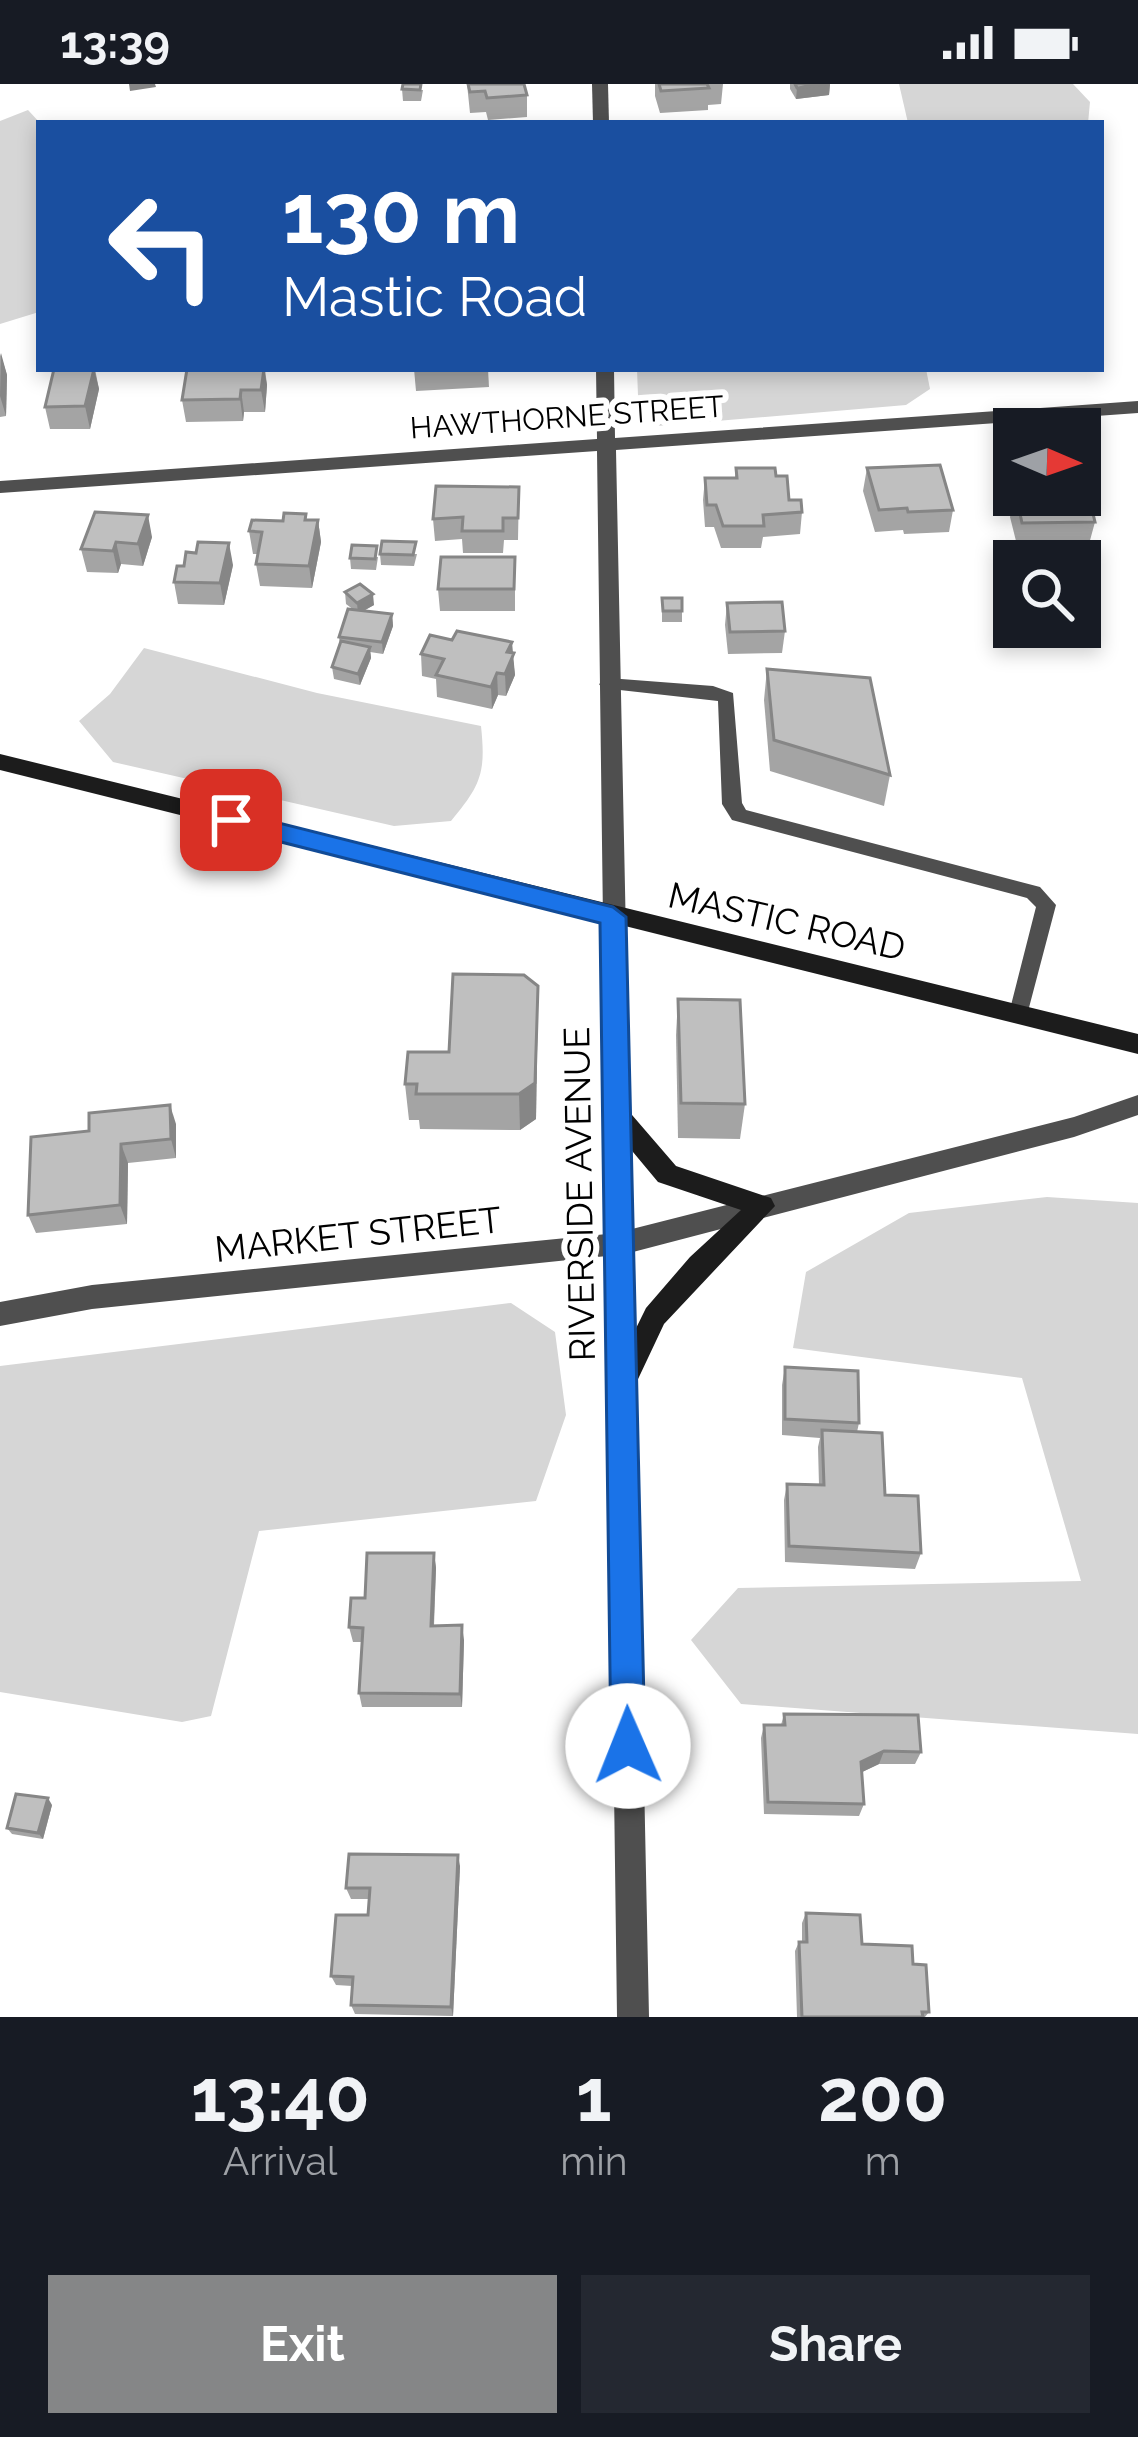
<!DOCTYPE html>
<html lang="en">
<head>
<meta charset="utf-8">
<style>
	:root { --surface:#171b24; --page:#242831; --text:#f1f3f6; --muted:#9ea1a6; --accent:#858687 }
	body { margin:0; font-family:Raleway,sans-serif; background:var(--page); color:var(--text); height:100vh; display:flex; flex-direction:column; font-size:45px; white-space:nowrap }
	* { box-sizing:border-box; margin:0 }
	p { font-size:39px; color:var(--muted) }
	.icon { flex:none; width:66px; height:66px; fill:none; stroke:currentColor; stroke-width:2; stroke-linecap:round; stroke-linejoin:round }
	.map { position:relative; height:1933px; overflow:hidden }
	.side { display:flex; flex-direction:column; background:var(--surface); flex:1 }
	.side>* { flex:none }
	.hud { position:absolute; left:36px; top:36px; width:1068px; height:252px; border-radius:0px; box-shadow:0 6px 18px #0003; background:#1a4fa0; color:#fff; overflow:hidden }
	.needle { width:78px; rotate:92deg }
	.buttons { position:absolute; left:993px; top:324px; display:grid; gap:24px }
	.buttons a { display:grid; place-items:center; width:108px; height:108px; border-radius:0px; background:var(--surface); box-shadow:0 6px 18px #0003; font-size:60px }
	.pin { position:absolute; display:grid; place-items:center; width:102px; height:102px; color:#fff; margin:-51px; border-radius:24px; box-shadow:0 6px 18px #0006 }
	.me { position:absolute; width:132px; margin:-66px; rotate:359deg; stroke-linejoin:round; filter:drop-shadow(0 0 9px #0008) }
	.turn { display:flex; align-items:center; gap:42px; height:252px; padding:0 48px; font-size:54px }
	.turn .icon { width:156px; height:156px; stroke-width:2.5 }
	.turn b { display:block; font-size:84px; line-height:102px }
	.eta { display:flex; justify-content:space-evenly; align-items:center; height:204px; text-align:center }
	.eta b { font-size:72px; font-weight:700; line-height:84px }
	.cta { display:flex; gap:24px; margin-top:auto; padding:24px 48px }
	.cta a { flex:1; height:138px; border-radius:0px; background:var(--accent); color:#fff; font-size:48px; font-weight:700; line-height:138px; text-align:center }
	.cta a+a { background:var(--page); color:var(--text) }
	.status { display:flex; justify-content:space-between; align-items:center; height:84px; padding:0 60px; background:var(--surface); direction:ltr }
	.status svg { height:33px; fill:currentColor }
	.map>svg:first-child { display:block }
</style>
</head>
<body>
<div class="status"><b>13:39</b><svg viewBox="0 0 49 12"><path d="M0 12V9h3v3zM5 12V6h3v6zM10 12V3h3v9zM15 12V0h3v12zM26 1h20v11H26zM47 4h2v5h-2z"/></svg></div>
<div class="map">
<svg width="1138" height="1933" viewBox="0 0 1138 1933">
	<rect width="100%" height="100%" fill="#fff"/>
	<g fill="#d6d6d6">
		<path d="M899 0H1073L1090 18 1088 39H908Z"/>
		<path d="M28 26 40 39 39 228 0 240V37Z"/>
		<path d="M637 285H926L930 305 906 321 657 342 639 338Z"/>
		<path d="M144 564 317 609 481 642C486 689 481 701 451 737L394 742 113 678 79 637 110 610Z"/>
		<path d="M1047 1113 1138 1119V1650L741 1620 691 1556 738 1504 1081 1497 1022 1294 793 1264 806 1188 909 1129Z"/>
		<path d="M511 1219 555 1248 566 1331 536 1417 259 1447 211 1632 182 1638 0 1608V1282Z"/>
	</g>
	<g fill="none" stroke-linecap="round" stroke-linejoin="round">
		<path fill="#4f4f4f" fill-rule="evenodd" d="M608 594 713 602 733 609 742 719 746 726 1040 803 1056 821 1026 935H1012L1009 929 1036 823 1027 814 732 736 722 720 718 617 602 604 599 600Z"/>
		<g fill="#4f4f4f" fill-rule="evenodd">
			<path d="M592 0H608L609 39H593Z"/>
			<path d="M596 285H614L615 354 1138 317V329L616 366 632 1145 1074 1033 1138 1011V1031L1074 1053 633 1168 649 1933H617L607 1172 92 1225 0 1242V1218L92 1201 607 1150 597 367 0 409V397L597 355Z"/>
		</g>
		<g fill="#1c1c1c" fill-rule="evenodd">
			<path d="M0 670 1138 950V970L0 686Z"/>
			<path d="M617 1021 626 1024 676 1082 771 1114 775 1122 664 1240 631 1310 621 1313 611 1310 608 1301 646 1224 690 1173 741 1126 658 1098 608 1038 605 1031 608 1024Z"/>
		</g>
	</g>
	<g fill="#a4a4a4">
		<path d="M467 0 527 11V33L488 36 486 28 470 29Z"/>
		<path d="M655 0H723L721 20 708 21V26L660 29 655 12Z"/>
		<path d="M790 0H830L829 11 796 15 790 5Z"/>
		<path d="M402 5 423 6 421 17H403Z"/>
		<path d="M0 269 7 291 6 332 0 333Z"/>
		<path d="M54 285H95L99 305 90 345H50L45 323Z"/>
		<path d="M187 285H265L267 301 265 328H244L243 337 186 338 182 316Z"/>
		<path d="M414 285H488L489 303 416 307Z"/>
		<path d="M736 384 776 392 789 416 802 428 800 450 763 453 761 464H721L714 443H705L703 416 705 394H735Z"/>
		<path d="M867 384 953 426 949 448 904 450 903 446 875 448 863 407Z"/>
		<path d="M519 403 518 456H504L503 469H463L462 455 435 457 433 435Z"/>
		<path d="M1015 411 1095 438 1089 460 1017 461 1010 433Z"/>
		<path d="M318 436 321 458 312 504 260 502 256 480 258 470H253L249 447 283 437Z"/>
		<path d="M152 453 143 482 121 480 118 489 87 488 81 465Z"/>
		<path d="M380 470H417L414 482 381 481Z"/>
		<path d="M378 473 376 486 351 485 350 474Z"/>
		<path d="M515 473V527H440L438 505Z"/>
		<path d="M233 481 224 521 178 520 174 498Z"/>
		<path d="M345 508 374 521 363 527 392 530 393 542 383 570 370 568 371 574 360 601 334 595 332 583 340 561 339 553 354 526 346 520Z"/>
		<path d="M662 514 682 527V538H662Z"/>
		<path d="M727 519 785 547 782 569 728 570 725 541Z"/>
		<path d="M512 569 515 591 506 612 498 611 492 625 437 613 436 595 422 592 421 570Z"/>
		<path d="M767 585 890 691 884 722 770 687 764 616Z"/>
		<path d="M538 902 536 1035 520 1046 420 1045 419 1036H409L405 1000Z"/>
		<path d="M678 915 745 1020 740 1055 678 1054 676 951Z"/>
		<path d="M176 1040V1074L128 1079 127 1140 36 1149 28 1131 31 1053Z"/>
		<path d="M785 1283 859 1339 857 1348 885 1411 921 1469 915 1485 785 1478 784 1416 787 1400 819 1401 818 1363 820 1354 782 1351V1301Z"/>
		<path d="M434 1469 436 1484 434 1542 464 1556 462 1623H362L359 1609 362 1558H353L349 1543 365 1514Z"/>
		<path d="M784 1630 921 1668 915 1680H879L862 1688 864 1720 859 1732 764 1730 761 1654 764 1641H781Z"/>
		<path d="M52 1721 43 1755 12 1750 7 1744Z"/>
		<path d="M460 1782 453 1932 355 1930 351 1921 352 1902 336 1901 331 1892 368 1831 369 1815H351L346 1804Z"/>
		<path d="M806 1829 862 1860 913 1880 929 1928 925 1933H797L795 1867 799 1858H802V1839Z"/>
	</g>
	<g fill="#868686">
		<path d="M129 0H155L156 3 130 7Z"/>
		<path d="M830 0 829 11 796 15 797 4Z"/>
		<path d="M1 269 7 291 6 332 0 312Z"/>
		<path d="M94 285 99 305 90 345 85 322Z"/>
		<path d="M264 285 267 301 265 328 261 306Z"/>
		<path d="M241 306 244 328 243 337 240 315Z"/>
		<path d="M148 431 152 453 143 482 138 460Z"/>
		<path d="M318 436 321 458 312 504 309 482Z"/>
		<path d="M116 458 121 480 118 489 113 467Z"/>
		<path d="M229 459 233 481 224 521 220 499Z"/>
		<path d="M373 510 374 521 358 530 357 519Z"/>
		<path d="M392 530 393 542 383 570 382 558Z"/>
		<path d="M512 558 515 591 506 612 505 590 507 568Z"/>
		<path d="M370 563 371 574 360 601 358 590Z"/>
		<path d="M497 589 498 611 492 625 491 603Z"/>
		<path d="M538 902 536 1035 520 1046 519 1010Z"/>
		<path d="M170 1021 176 1040V1074L171 1055Z"/>
		<path d="M121 1060 128 1079 127 1140 120 1121Z"/>
		<path d="M434 1469 436 1484 433 1556 431 1542Z"/>
		<path d="M462 1541 464 1556 462 1623 460 1610Z"/>
		<path d="M884 1667 879 1680 856 1691 861 1678Z"/>
		<path d="M48 1714 52 1721 43 1755 38 1749Z"/>
		<path d="M458 1771 460 1782 453 1932 451 1923Z"/>
	</g>
	<g fill="#bfbfbf" stroke="#868686" stroke-width="3">
		<path d="M403 0H421L420 6 402 5Z"/>
		<path d="M468 0H524L527 11 487 14 485 7 470 8Z"/>
		<path d="M659 0H707L709 4 661 7Z"/>
		<path d="M795 0H829L797 4Z"/>
		<path d="M54 285H94L85 322 45 323Z"/>
		<path d="M187 285H264L261 306H241L240 315 182 316Z"/>
		<path d="M940 381 953 426 908 428 907 424 879 426 867 384Z"/>
		<path d="M736 384H775L776 392H787L789 416H801L802 428 763 431 764 442H723L716 421H707L705 394H737Z"/>
		<path d="M436 402 519 403 518 434H503V447H462L463 433 433 435Z"/>
		<path d="M1080 405H1087L1095 438 1022 439 1016 411H1080Z"/>
		<path d="M95 428 148 431 138 460 116 458 113 467 81 465Z"/>
		<path d="M284 429 306 430 305 436H318L309 482 256 480 262 448 249 447 252 436 283 437Z"/>
		<path d="M382 457 416 458 413 471 380 470Z"/>
		<path d="M198 458 229 459 220 499 174 498 177 482H184L186 468 196 469Z"/>
		<path d="M352 461 377 462 375 475 350 474Z"/>
		<path d="M441 473H515L514 505H438Z"/>
		<path d="M360 500 373 510 357 519 345 508Z"/>
		<path d="M662 514H682V527H663Z"/>
		<path d="M782 518 785 547 730 548 727 519Z"/>
		<path d="M348 525 392 530 382 558 339 553Z"/>
		<path d="M457 547 512 558 507 568 514 569 505 590 497 589 491 603 436 591 444 575 421 570 430 551 452 556Z"/>
		<path d="M341 557 370 563 358 590 332 583Z"/>
		<path d="M767 585 870 594 890 691 774 656Z"/>
		<path d="M453 890 524 891 538 902 535 999 519 1010H416L417 1000H405L408 968H449Z"/>
		<path d="M678 915 740 916 745 1020 681 1019Z"/>
		<path d="M170 1021 171 1055 121 1060 120 1121 28 1131 31 1053 89 1047V1029Z"/>
		<path d="M785 1283 858 1287 859 1339 785 1335Z"/>
		<path d="M822 1346 882 1349 885 1411 918 1412 921 1469 789 1462 787 1400 824 1401Z"/>
		<path d="M367 1469H434L431 1542 462 1541 460 1610 359 1609 363 1544 349 1543 351 1514H365Z"/>
		<path d="M784 1630 918 1631 921 1668 884 1667 861 1678 864 1720 768 1718 764 1641H785Z"/>
		<path d="M16 1710 48 1714 38 1749 7 1744Z"/>
		<path d="M349 1770 458 1771 451 1923 351 1921 353 1893 331 1892 336 1831H368L370 1804H346Z"/>
		<path d="M806 1829 860 1831 862 1860 912 1862 913 1880 926 1881 929 1928H922L923 1933H802L799 1858H807Z"/>
	</g>
	<path fill="#1a73e8" stroke="#114b97" stroke-width="3" d="M231 727 613 823 626 833 645 1662 640 1674 628 1679 616 1674 611 1662 600 839 222 743 219 736 222 730Z"/>
	<g text-anchor="middle" dominant-baseline="central" stroke-width="12" stroke-linejoin="round" paint-order="stroke">
		<g font-size="30" fill="#000" stroke="#fff">
			<text transform="translate(567 333) rotate(-4)">HAWTHORNE STREET</text>
		</g>
		<g font-size="36" fill="#000" stroke="#fff">
			<text transform="translate(787 837) rotate(13)">MASTIC ROAD</text>
			<text transform="translate(579 1110) rotate(-91)">RIVERSIDE AVENUE</text>
			<text transform="translate(358 1150) rotate(-6)">MARKET STREET</text>
		</g>
	</g>
</svg>
<div class="buttons">
<a><svg class="needle" viewBox="-14 -14 28 28"><path d="M0-13l5 13h-10z" fill="#e53935"/><path d="M0 13l5-13h-10z" fill="#9ea1a6"/></svg></a>
<a><svg class="icon" aria-label="search" viewBox="0 0 24 24"><circle cx="10" cy="10" r="6"/><path d="M15 15l6 6"/></svg></a>
</div>
<div class="pin" style="left:231px;top:736px;background:#d93025"><svg class="icon" aria-label="arrive" viewBox="0 0 24 24"><path d="M6 21V4h12l-3 4 3 4H6"/></svg></div>
<svg class="me" style="left:628px;top:1662px" viewBox="-20 -20 40 40"><circle r="19" fill="#fff"/><path d="M0-13L10 11 0 6-10 11z" fill="#1a73e8"/></svg>
<div class="hud">
<div class="turn"><svg class="icon" aria-label="left" viewBox="0 0 24 24"><path d="M17 20v-9H6M10 6l-5 5 5 5"/></svg><div><b>130 m</b>Mastic Road</div></div>
</div>
</div>
<section class="side">
<div class="eta">
<div><b>13:40</b><p>Arrival</p></div>
<div><b>1</b><p>min</p></div>
<div><b>200</b><p>m</p></div>
</div>
<div class="cta"><a>Exit</a><a>Share</a></div>
</section>
</body>
</html>
